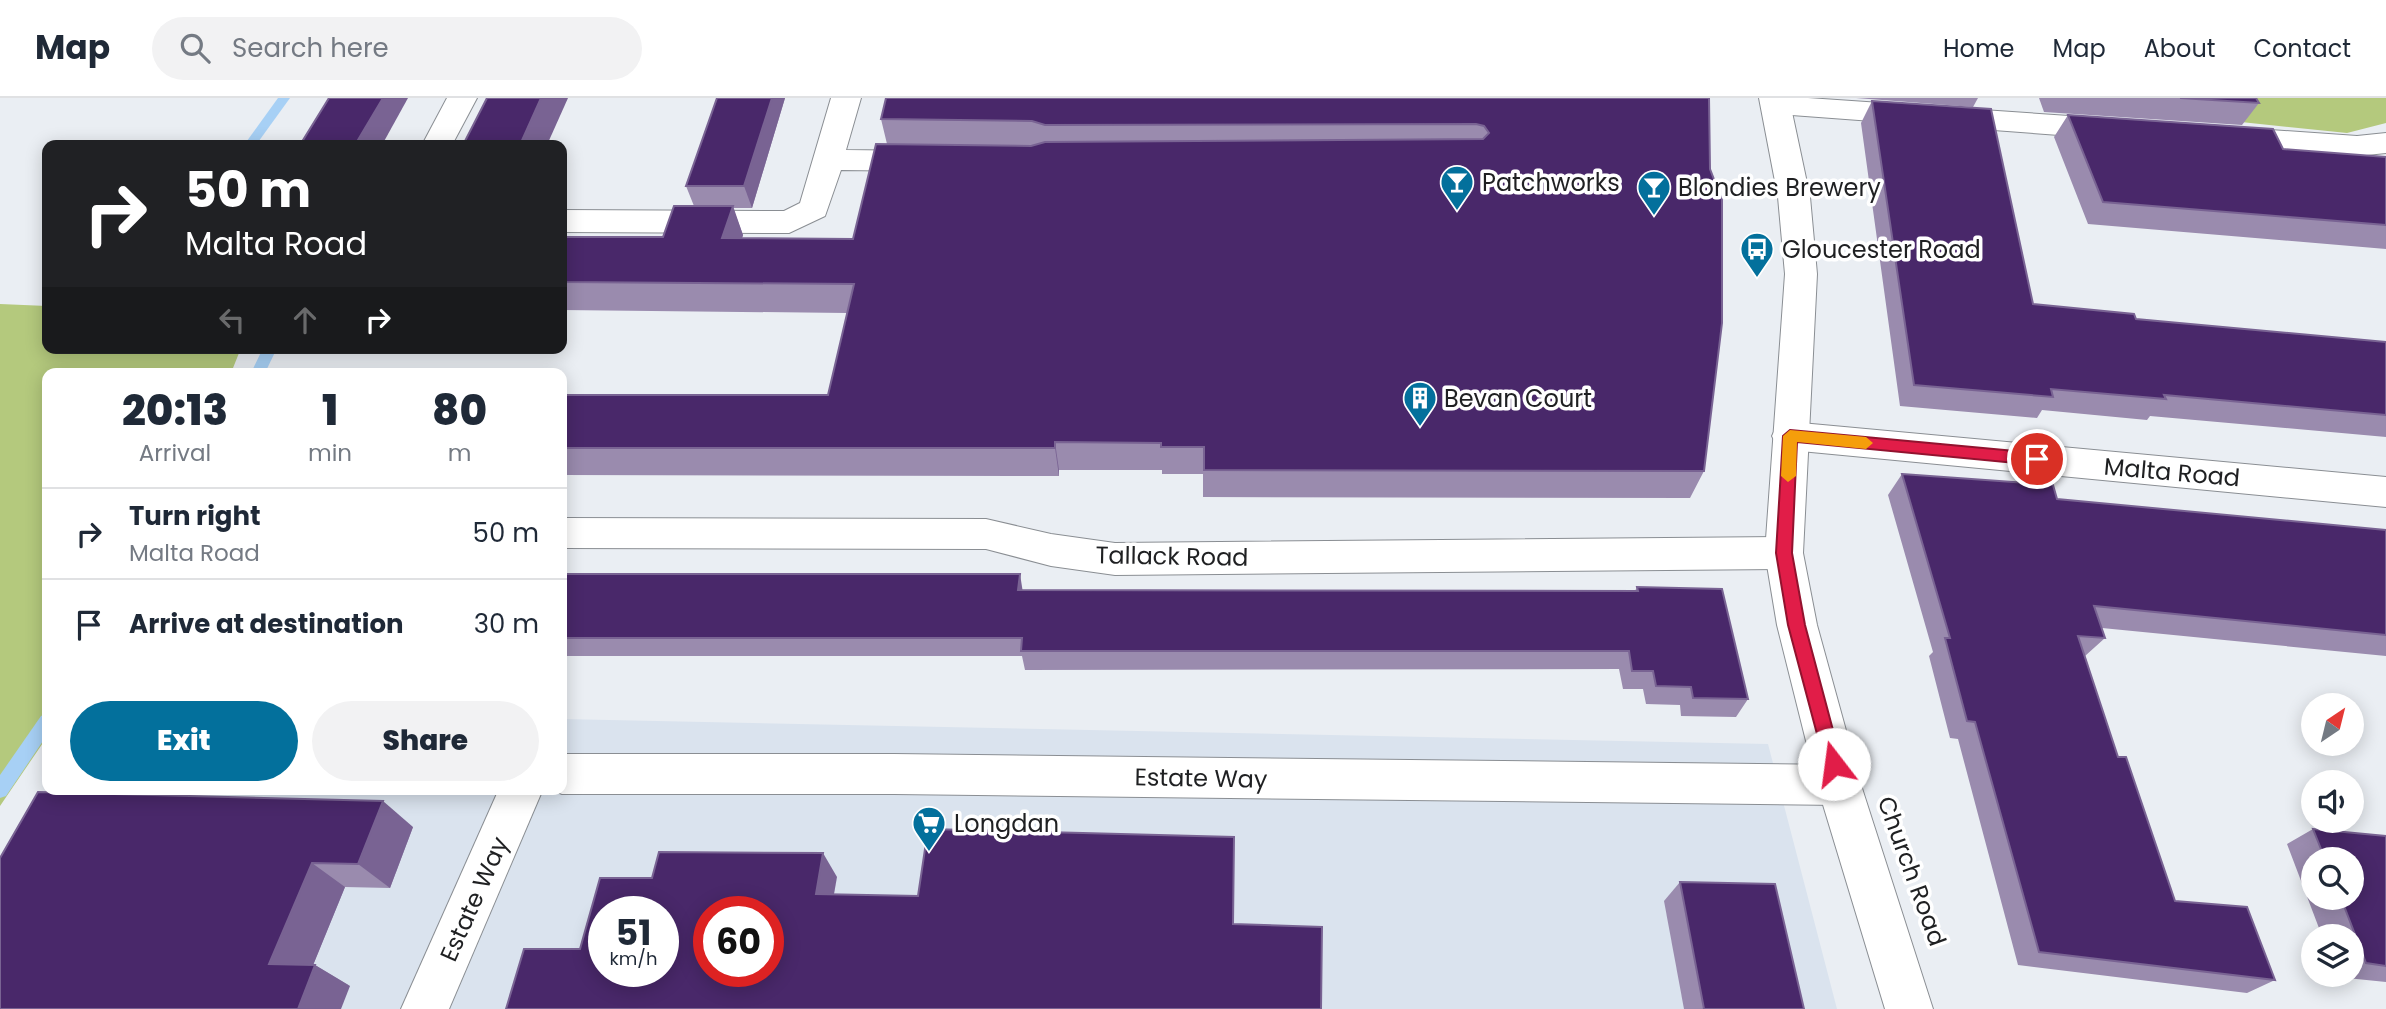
<!DOCTYPE html>
<html lang="en">
<head>
<meta charset="utf-8">
<style>
	:root { --surface:#fff; --page:#f2f2f3; --text:#1f2937; --muted:#747a83; --line:#e0e1e3; --accent:#03709c }
	body { margin:0; font-family:Poppins,sans-serif; background:var(--page); color:var(--text); height:100vh; display:flex; flex-direction:column; font-size:26px; white-space:nowrap }
	* { box-sizing:border-box; margin:0 }
	p { font-size:23px; color:var(--muted) }
	.icon { flex:none; width:38px; height:38px; fill:none; stroke:currentColor; stroke-width:2; stroke-linecap:round; stroke-linejoin:round }
	.map { position:relative; flex:1; overflow:hidden }
	.panel { position:absolute; left:42px; top:270px; width:525px; height:427px; display:flex; flex-direction:column; background:var(--surface); border-radius:14px; box-shadow:0 4px 18px #0003 }
	.panel>* { flex:none }
	.hud { position:absolute; left:42px; top:42px; width:525px; height:214px; border-radius:14px; box-shadow:0 4px 18px #0003; background:#202124; color:#fff; overflow:hidden }
	.needle { width:46px; rotate:35deg }
	.buttons { position:absolute; left:2301px; top:595px; display:grid; gap:14px }
	.buttons a { display:grid; place-items:center; width:63px; height:63px; border-radius:50%; background:var(--surface); box-shadow:0 4px 18px #0003; font-size:35px }
	.speed { position:absolute; left:588px; top:798px; display:flex; gap:14px; font-size:35px; font-weight:700; text-align:center }
	.speed>* { display:grid; place-content:center; width:91px; height:91px; border-radius:50%; background:var(--surface); box-shadow:0 4px 18px #0003; line-height:1 }
	.speed small { font-size:18px; font-weight:400 }
	.speed .limit { border:10px solid #d22; background:#fff; color:#111 }
	.pin { position:absolute; display:grid; place-items:center; width:60px; height:60px; color:#fff; margin:-30px; border:4px solid #fff; border-radius:50%; box-shadow:0 2px 7px #0007 }
	.me { position:absolute; width:77px; margin:-38px; rotate:345deg; stroke-linejoin:round; filter:drop-shadow(0 0 5px #0008) }
	.turn { display:flex; align-items:center; gap:24px; height:147px; padding:0 28px; font-size:32px }
	.turn .icon { width:91px; height:91px; stroke-width:2.5 }
	.turn b { display:block; font-size:49px; line-height:60px }
	.lanes { display:flex; align-items:center; height:66px; padding:0 28px; background:#0003; justify-content:center; gap:35px; direction:ltr }
	.lanes .off { opacity:.35 }
	.eta { display:flex; justify-content:space-evenly; align-items:center; height:119px; text-align:center }
	.eta b { font-size:42px; font-weight:800; line-height:49px }
	.primary-button { display:flex; gap:14px; margin-top:auto; padding:14px 28px }
	.primary-button a { flex:1; height:80px; border-radius:42px; background:var(--accent); color:#fff; font-size:28px; font-weight:800; line-height:80px; text-align:center }
	.primary-button a+a { background:var(--page); color:var(--text) }
	ul { padding:0; list-style:none }
	li { display:flex; align-items:center; gap:21px; height:91px; padding:0 28px; border-top:2px solid var(--line) }
	li div { flex:1 }
	li b { display:block; font-size:26px }
	li em { font-style:normal }
	header { display:flex; align-items:center; gap:42px; box-sizing:border-box; height:98px; padding:0 35px; background:var(--surface); border-bottom:2px solid var(--line) }
	header strong { font-size:33px }
	nav { display:flex; gap:38px; margin-inline-start:auto; font-size:24px }
	.search { width:490px; height:63px; background:var(--page); display:flex; align-items:center; gap:18px; box-sizing:border-box; padding:0 24px; border-radius:38px; color:var(--muted); font-size:26px }
	.map>svg:first-child { display:block }
</style>
</head>
<body>
<header>
<strong>Map</strong>
<div class="search"><svg class="icon" aria-label="search" viewBox="0 0 24 24"><circle cx="10" cy="10" r="6"/><path d="M15 15l6 6"/></svg>Search here</div>
<nav><a>Home</a><a>Map</a><a>About</a><a>Contact</a></nav>
</header>
<div class="map">
<svg width="2386" height="911" viewBox="0 0 2386 911">
	<rect width="100%" height="100%" fill="#eaeef3"/>
	<path fill="#dae3ee" fill-rule="evenodd" d="M562 621 1768 646 1837 911H0V806L81 691H562ZM604 814H663V873H604ZM709 814H768V873H709Z"/>
	<g fill="#b4c97d">
		<path d="M2229 0H2386V25L2347 35 2241 24Z"/>
		<path d="M0 206 47 208V250H241L231 275H47V639L0 708Z"/>
	</g>
	<g fill="none" stroke-linecap="round" stroke-linejoin="round">
		<g fill="#a7d0f5" fill-rule="evenodd">
			<path d="M278 0H290L256 47H244Z"/>
			<path d="M263 250H277L265 275H251Z"/>
			<path d="M47 615V637L6 698 0 700V677L41 618Z"/>
		</g>
		<defs>
			<g id="minor">
				<path d="M447 0H477L452 47H422Z"/>
				<path d="M831 0H861L846 52 925 53 936 56 940 63 936 70 925 73 841 72 825 118 789 135 562 134V112L784 113 800 105Z"/>
				<path d="M1767 0H1808L2113 21 2124 24 2128 31 2124 38 2113 41 1777 16 1767 14 1762 7Z"/>
				<path d="M2226 29 2357 38 2386 35V55L2357 58 2215 46 2211 39 2215 32Z"/>
				<path d="M1790 324 2386 379V409L1790 352 1777 348 1772 338 1777 328Z"/>
				<path d="M562 420 986 421 1051 436 1115 445 1784 439 1798 444 1803 455 1798 466 1784 471 1115 477 1051 468 986 451 562 450Z"/>
				<path d="M562 656H894L1839 667 1854 673 1861 687 1854 701 1839 707 894 696H562L550 691H562Z"/>
				<path d="M499 691H543L449 911H401Z"/>
			</g>
			<path id="primary" d="M1759 0H1789L1810 99 1817 176 1803 455 1817 527 1861 687 1933 911H1885L1817 687 1777 527 1765 455 1785 176 1778 99Z"/>
		</defs>
		<use href="#minor" stroke="#8a8e93" stroke-width="2"/>
		<use href="#primary" stroke="#8a8e93" stroke-width="2"/>
		<path stroke="#878a8d" stroke-width="3.5" stroke-dasharray="6 2.5" stroke-linecap="butt" d="M1714 97 1747 98"/>
		<use href="#minor" fill="#fff" fill-rule="evenodd"/>
		<use href="#primary" fill="#fff" fill-rule="evenodd"/>
	</g>
	<g fill="#9a8bae" fill-rule="evenodd">
		<path d="M717 0H785L752 110H733L743 137 742 140 853 141 887 46 881 21 1709 0 1704 373 1690 400 1203 399V376H1162V372H1059V378L562 377V297H828L847 215 562 212V139H663L694 108 686 88Z"/>
		<path d="M1856 0H1978L1973 9Z"/>
		<path d="M2039 0H2256L2259 5 2242 27 2044 14Z"/>
		<path d="M1872 3 2033 206 2136 221 2386 244V339L2150 318 2147 322 2042 312 2037 320 1900 308 1861 25Z"/>
		<path d="M2068 17 2283 51 2386 59V151L2088 126 2054 39Z"/>
		<path d="M1902 376 2057 401 2386 432V558L2102 530 2105 540 2085 558 2118 659 2175 803 2275 882 2247 895 2018 867 1958 641 1950 640 1929 558 1933 554 1888 397Z"/>
		<path d="M562 476 1023 492 1635 493 1637 489 1748 601 1736 619 1681 618 1680 607 1646 606 1643 591H1623L1619 571 1025 572 1022 558H562Z"/>
		<path d="M413 729 390 790 345 789 313 867H315L350 888 0 760Z"/>
		<path d="M2313 731 2386 738V884L2337 879 2336 877H2352V838H2322L2287 746ZM2314 761H2352V800H2314Z"/>
		<path d="M1680 784 1804 911H1684L1664 803Z"/>
	</g>
	<g fill="#796393">
		<path d="M383 0H408L382 47H355Z"/>
		<path d="M541 0H568L547 47H520Z"/>
		<path d="M772 0H785L752 110 744 88Z"/>
		<path d="M733 108 743 137 733 169 722 140Z"/>
		<path d="M1055 344 1059 372V378L1055 350Z"/>
		<path d="M1020 476 1023 495 1018 492Z"/>
		<path d="M383 703 413 729 390 790 358 766Z"/>
		<path d="M823 755 837 779 830 819 816 796Z"/>
		<path d="M312 765 345 789 305 887 269 866Z"/>
		<path d="M315 867 350 888 341 911H298Z"/>
	</g>
	<g fill="#49286a" stroke="#796393" stroke-width="2" fill-rule="evenodd">
		<path d="M329 0H383L355 47H300Z"/>
		<path d="M487 0H541L520 47H463Z"/>
		<path d="M717 0H772L744 88H686Z"/>
		<path d="M886 0H1709L1710 71 1722 102V225L1704 373 1204 372V349H1161V345L1055 344V350H562V297H828L854 186 562 184V139H663L674 108H733L722 140 853 141 876 46 1031 48 1045 44 1483 41 1489 35 1484 28 1476 26 1045 27 1032 23 881 21Z"/>
		<path d="M2180 0H2256L2259 5Z"/>
		<path d="M1872 3 1991 11 2033 206 2134 216 2136 221 2386 244V317L2164 297 2166 301 2051 291 2053 299 1914 287Z"/>
		<path d="M2068 17 2273 31 2283 51 2386 59V127L2103 104Z"/>
		<path d="M1902 376 2053 387 2057 401 2386 432V537L2094 508 2105 540 2078 538 2118 659H2126L2175 803 2247 809 2275 882 2039 854 1975 624 1967 623 1945 540H1950Z"/>
		<path d="M562 476H1020L1018 492 1638 493 1637 489 1722 491 1748 601 1693 600 1691 589 1656 588 1653 573H1632L1629 553H1021L1022 540H562Z"/>
		<path d="M38 694 383 703 358 766 312 765 269 866 315 867 298 911H0V760Z"/>
		<path d="M928 731 1234 739 1233 826 1322 829 1321 911H506L524 851H580L600 780H652L659 754 823 755 816 796 918 798ZM604 814H663V873H604ZM709 814H768V873H709Z"/>
		<path d="M2313 731 2386 738V868L2366 865 2341 800H2352V761H2325Z"/>
		<path d="M1680 784 1775 786 1804 911H1704Z"/>
	</g>
	<path fill="#e11d48" stroke="#92132f" stroke-width="2" d="M1790 332 2037 355 2045 361 2037 367 1797 344 1792 455 1805 527 1842 666 1840 671 1834 674 1827 671 1825 666 1788 527 1776 455 1783 338Z"/>
	<path fill="#f59e0b" d="M1790 332 1866 339 1873 345 1866 351 1797 344 1796 378 1788 384 1781 378 1783 338Z"/>
	<defs>
		<symbol id="bar-pin" viewBox="-11 -11 22 30"><path d="M0 17L-7.5 6A9.5 9.5 0 1 1 7.5 6Z" fill="#03709c" stroke="#fff"/><path d="M-6-5H6L.8 .8V4.5H3.5V6h-7V4.5H-.8V.8Z" fill="#fff"/></symbol>
		<symbol id="bus-pin" viewBox="-11 -11 22 30"><path d="M0 17L-7.5 6A9.5 9.5 0 1 1 7.5 6Z" fill="#03709c" stroke="#fff"/><path d="M-5-6H5V4H4V6H2V4H-2V6H-4V4H-5ZM-3.5-4V0h7V-4ZM-3.5 1.2v1.5H-2V1.2ZM2 1.2v1.5H3.5V1.2Z" fill="#fff"/></symbol>
		<symbol id="building-pin" viewBox="-11 -11 22 30"><path d="M0 17L-7.5 6A9.5 9.5 0 1 1 7.5 6Z" fill="#03709c" stroke="#fff"/><path d="M-4-6H4V6H1V3H-1V6H-4ZM-2.5-4.3h1.7v1.8h-1.7ZM.8-4.3h1.7v1.8H.8ZM-2.5-1h1.7V.8h-1.7ZM.8-1h1.7V.8H.8Z" fill="#fff"/></symbol>
		<symbol id="supermarket-pin" viewBox="-11 -11 22 30"><path d="M0 17L-7.5 6A9.5 9.5 0 1 1 7.5 6Z" fill="#03709c" stroke="#fff"/><path d="M-6-5.5h2.5l.6 2H6L4.5 2H-2.5L-4.4-4H-6ZM-1.5 3.2a1.3 1.3 0 1 0 .1 0ZM3 3.2a1.3 1.3 0 1 0 .1 0Z" fill="#fff"/></symbol>
	</defs>
	<g fill-rule="evenodd">
		<use href="#bar-pin" x="1438" y="65" width="38" height="52"/>
		<use href="#bar-pin" x="1635" y="70" width="38" height="52"/>
		<use href="#bus-pin" x="1738" y="132" width="38" height="52"/>
		<use href="#building-pin" x="1401" y="281" width="38" height="52"/>
		<use href="#supermarket-pin" x="910" y="706" width="38" height="52"/>
	</g>
	<g text-anchor="middle" dominant-baseline="central" stroke-width="7" stroke-linejoin="round" paint-order="stroke">
		<g font-size="24" fill="#1f2022" stroke="#fff" text-anchor="start">
			<text x="1482" y="84">Patchworks</text>
			<text x="1678" y="89">Blondies Brewery</text>
			<text x="1782" y="151">Gloucester Road</text>
			<text x="1444" y="300">Bevan Court</text>
			<text x="954" y="725">Longdan</text>
		</g>
		<g font-size="24" fill="#1f2022" stroke="#fff">
			<text transform="translate(2172 374) rotate(5)">Malta Road</text>
			<text transform="translate(1172 458) rotate(1)">Tallack Road</text>
			<text transform="translate(1201 680) rotate(1)">Estate Way</text>
			<text transform="translate(1912 773) rotate(70)">Church Road</text>
			<text transform="translate(474 801) rotate(-66)">Estate Way</text>
		</g>
	</g>
</svg>
<div class="buttons">
<a><svg class="needle" viewBox="-14 -14 28 28"><path d="M0-13l5 13h-10z" fill="#e53935"/><path d="M0 13l5-13h-10z" fill="#747a83"/></svg></a>
<a><svg class="icon" aria-label="sound" viewBox="0 0 24 24"><path d="M4 9h4l5-4v14l-5-4H4zM17 9q2 3 0 6"/></svg></a>
<a><svg class="icon" aria-label="search" viewBox="0 0 24 24"><circle cx="10" cy="10" r="6"/><path d="M15 15l6 6"/></svg></a>
<a><svg class="icon" aria-label="layers" viewBox="0 0 24 24"><path d="M12 4l9 5-9 5-9-5zM3 14l9 5 9-5"/></svg></a>
</div>
<div class="speed"><div>51<small>km/h</small></div><div class="limit">60</div></div>
<div class="pin" style="left:2037px;top:361px;background:#d93025"><svg class="icon" aria-label="arrive" viewBox="0 0 24 24"><path d="M6 21V4h12l-3 4 3 4H6"/></svg></div>
<svg class="me" style="left:1834px;top:666px" viewBox="-20 -20 40 40"><circle r="19" fill="#fff"/><path d="M0-13L10 11 0 6-10 11z" fill="#e11d48"/></svg>
<div class="hud">
<div class="turn"><svg class="icon" aria-label="right" viewBox="0 0 24 24"><path d="M7 20v-9h11M14 6l5 5-5 5"/></svg><div><b>50 m</b>Malta Road</div></div>
<div class="lanes"><svg class="icon off" aria-label="left" viewBox="0 0 24 24"><path d="M17 20v-9H6M10 6l-5 5 5 5"/></svg><svg class="icon off" aria-label="ahead" viewBox="0 0 24 24"><path d="M12 20V5M6 11l6-6 6 6"/></svg><svg class="icon" aria-label="right" viewBox="0 0 24 24"><path d="M7 20v-9h11M14 6l5 5-5 5"/></svg></div>
</div>
<section class="panel">
<div class="eta">
<div><b>20:13</b><p>Arrival</p></div>
<div><b>1</b><p>min</p></div>
<div><b>80</b><p>m</p></div>
</div>
<ul>
<li><svg class="icon" aria-label="right" viewBox="0 0 24 24"><path d="M7 20v-9h11M14 6l5 5-5 5"/></svg><div><b>Turn right</b><p>Malta Road</p></div><em>50 m</em></li>
<li><svg class="icon" aria-label="arrive" viewBox="0 0 24 24"><path d="M6 21V4h12l-3 4 3 4H6"/></svg><div><b>Arrive at destination</b></div><em>30 m</em></li>
</ul>
<div class="primary-button"><a>Exit</a><a>Share</a></div>
</section>
</div>
</body>
</html>
